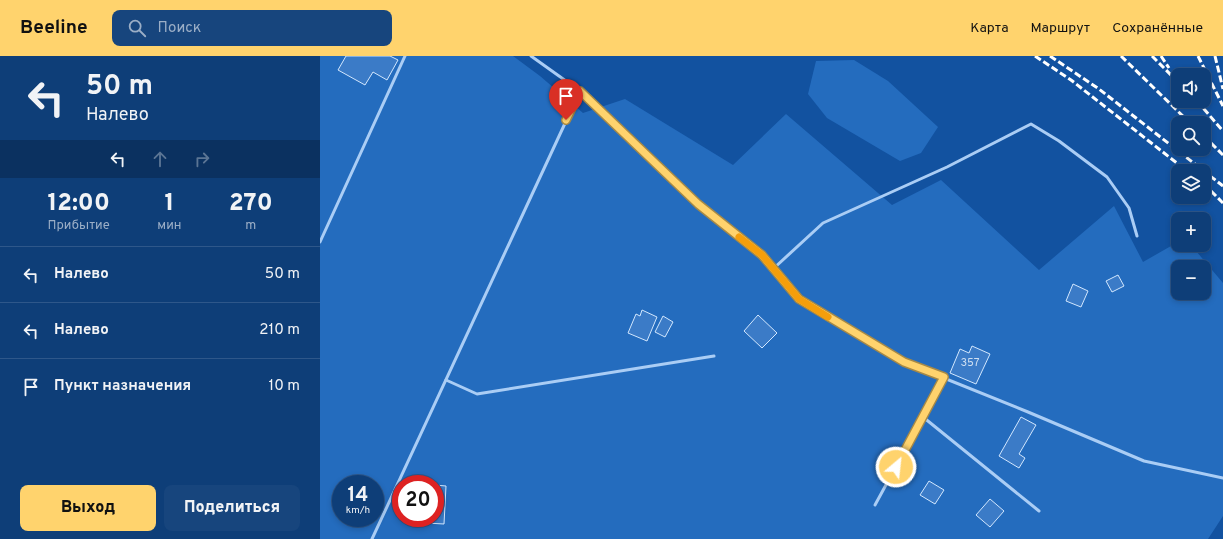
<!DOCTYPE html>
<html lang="ru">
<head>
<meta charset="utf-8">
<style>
	:root { --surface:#0e3e78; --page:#17457d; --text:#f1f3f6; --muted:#9baec6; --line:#2e578a; --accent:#ffd36d }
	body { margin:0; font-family:Overpass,sans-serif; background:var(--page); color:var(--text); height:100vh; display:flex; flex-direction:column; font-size:15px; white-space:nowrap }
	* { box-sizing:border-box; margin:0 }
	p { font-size:13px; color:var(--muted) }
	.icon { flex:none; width:22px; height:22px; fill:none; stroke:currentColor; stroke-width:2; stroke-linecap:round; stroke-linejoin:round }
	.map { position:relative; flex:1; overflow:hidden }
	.panel { display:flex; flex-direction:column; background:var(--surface); width:320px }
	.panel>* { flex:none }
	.banner { background:#0e3e78; color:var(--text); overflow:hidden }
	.controls { position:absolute; left:851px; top:12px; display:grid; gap:8px }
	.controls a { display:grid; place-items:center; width:40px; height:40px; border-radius:8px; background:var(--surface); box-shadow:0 2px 6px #0003,0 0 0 1px var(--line); font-size:20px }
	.speed { position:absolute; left:12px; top:419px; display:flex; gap:8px; font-size:20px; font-weight:700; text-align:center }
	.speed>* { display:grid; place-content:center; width:52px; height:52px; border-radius:50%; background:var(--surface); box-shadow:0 2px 6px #0003,0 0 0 1px var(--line); line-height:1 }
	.speed small { font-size:10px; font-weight:400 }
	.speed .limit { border:6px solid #d22; background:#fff; color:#111 }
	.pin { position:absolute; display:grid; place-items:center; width:34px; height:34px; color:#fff; margin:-41px -17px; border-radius:50% 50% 50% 0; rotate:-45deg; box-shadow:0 0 4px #0007 }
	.pin .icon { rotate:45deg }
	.me { position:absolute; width:44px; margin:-22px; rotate:28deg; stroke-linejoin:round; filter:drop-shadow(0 0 3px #0008) }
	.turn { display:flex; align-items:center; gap:14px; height:84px; padding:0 20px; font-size:18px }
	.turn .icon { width:52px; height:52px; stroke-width:2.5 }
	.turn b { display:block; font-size:28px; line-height:34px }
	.lanes { display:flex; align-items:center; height:38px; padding:0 20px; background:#0003; justify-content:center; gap:20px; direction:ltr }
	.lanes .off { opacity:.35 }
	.eta { display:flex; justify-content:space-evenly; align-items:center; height:68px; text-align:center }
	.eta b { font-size:24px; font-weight:800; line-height:28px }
	.button { display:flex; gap:8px; margin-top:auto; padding:8px 20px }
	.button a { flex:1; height:46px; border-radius:8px; background:var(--accent); color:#111; font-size:16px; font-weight:800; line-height:46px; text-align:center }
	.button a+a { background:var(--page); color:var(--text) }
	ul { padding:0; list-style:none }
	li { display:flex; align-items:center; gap:12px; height:56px; padding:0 20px; border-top:1px solid var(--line) }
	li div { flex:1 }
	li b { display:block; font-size:15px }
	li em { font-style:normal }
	header { display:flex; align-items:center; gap:24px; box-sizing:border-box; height:56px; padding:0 20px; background:var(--accent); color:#111 }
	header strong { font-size:19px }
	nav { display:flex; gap:22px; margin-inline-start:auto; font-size:14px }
	.search { width:280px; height:36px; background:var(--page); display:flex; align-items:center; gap:10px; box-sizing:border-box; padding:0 14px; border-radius:8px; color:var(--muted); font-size:15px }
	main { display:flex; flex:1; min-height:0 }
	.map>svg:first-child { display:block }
</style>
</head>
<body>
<header>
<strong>Beeline</strong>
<div class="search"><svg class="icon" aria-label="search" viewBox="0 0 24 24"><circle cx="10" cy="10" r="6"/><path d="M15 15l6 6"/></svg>Поиск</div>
<nav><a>Карта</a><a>Маршрут</a><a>Сохранённые</a></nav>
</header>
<main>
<section class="panel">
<div class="banner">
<div class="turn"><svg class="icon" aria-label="left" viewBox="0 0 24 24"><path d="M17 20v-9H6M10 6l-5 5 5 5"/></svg><div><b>50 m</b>Налево</div></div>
<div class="lanes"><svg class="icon" aria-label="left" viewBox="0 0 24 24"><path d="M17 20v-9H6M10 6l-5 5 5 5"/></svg><svg class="icon off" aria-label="ahead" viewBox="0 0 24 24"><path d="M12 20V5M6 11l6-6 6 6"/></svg><svg class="icon off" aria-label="right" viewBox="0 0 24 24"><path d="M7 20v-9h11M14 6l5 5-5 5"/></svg></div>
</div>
<div class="eta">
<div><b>12:00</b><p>Прибытие</p></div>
<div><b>1</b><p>мин</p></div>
<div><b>270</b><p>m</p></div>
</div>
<ul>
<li><svg class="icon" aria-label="left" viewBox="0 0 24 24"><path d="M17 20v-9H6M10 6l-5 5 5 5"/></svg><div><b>Налево</b></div><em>50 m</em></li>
<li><svg class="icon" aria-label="left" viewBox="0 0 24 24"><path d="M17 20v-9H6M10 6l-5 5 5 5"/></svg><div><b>Налево</b></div><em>210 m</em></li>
<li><svg class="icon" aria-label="arrive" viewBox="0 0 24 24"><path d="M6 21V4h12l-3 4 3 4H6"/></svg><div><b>Пункт назначения</b></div><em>10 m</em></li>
</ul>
<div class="button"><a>Выход</a><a>Поделиться</a></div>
</section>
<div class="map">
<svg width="903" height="483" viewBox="0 0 903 483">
	<rect width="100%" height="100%" fill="#1252a0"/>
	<g fill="#246cbe" fill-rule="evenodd">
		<path d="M0 0H193L220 20 263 57 305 43 413 109 466 58 572 149 621 124 719 214 794 150 823 206 858 186V189H871L903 227V460L888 483H0ZM858 211H884V237H858ZM21 428H55V462H21ZM81 428H115V462H81Z"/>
		<path d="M534 4 568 25 618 71 601 97 580 105 507 62 488 38 496 5Z"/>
	</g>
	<g fill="#3b7bc7" stroke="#d2e7fe">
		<path d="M26 0H70L78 4 67 24 53 16 45 29 18 14Z"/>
		<path d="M798 219 804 230 792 236 786 225Z"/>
		<path d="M753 228 768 235 761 251 746 245Z"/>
		<path d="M322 254 337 261 327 285 308 277 316 258 320 260Z"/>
		<path d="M438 259 457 277 442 292 424 275Z"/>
		<path d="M343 260 353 266 345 281 335 276Z"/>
		<path d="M652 290 670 298 656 328 630 317 640 293 649 297Z"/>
		<path d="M701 361 716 369 699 398 705 402 699 412 679 400Z"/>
		<path d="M609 425 624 434 615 448 600 439Z"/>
		<path d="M115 429 126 430 124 468 106 467 107 462H115Z"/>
		<path d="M670 443 684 455 670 471 656 459Z"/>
	</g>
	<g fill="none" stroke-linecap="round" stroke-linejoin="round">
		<g stroke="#aacdf5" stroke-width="3">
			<path d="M211 0 260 35 378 147 442 199 479 243 584 306 708 356 824 405 903 422"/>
			<path d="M0 186 85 0"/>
			<path d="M453 213 503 167 627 111 711 68 739 85 787 121 809 152 817 180"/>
			<path d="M624 321 603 361 719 455"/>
			<path d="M126 324 157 338 394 300"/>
			<path d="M555 449 603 361"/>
			<path d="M52 483 260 35"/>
		</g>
		<g stroke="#fff" stroke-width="3" stroke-dasharray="7 3" stroke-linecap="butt">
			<path d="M715 0 751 24 867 115"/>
			<path d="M730 0 779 33 903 130"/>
			<path d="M801 0 870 67"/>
			<path d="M832 0 858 26"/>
			<path d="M841 0 849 12"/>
			<path d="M878 0 903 50"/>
			<path d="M895 0 903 33"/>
			<path d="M877 45 903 75"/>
			<path d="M884 80 903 99"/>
			<path d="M884 128 903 147"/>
		</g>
	</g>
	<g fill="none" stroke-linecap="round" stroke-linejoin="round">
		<defs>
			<path id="route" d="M246 64 260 35 378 148 442 199 479 243 584 306 624 321 576 411"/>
		</defs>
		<use href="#route" stroke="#a68947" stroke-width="10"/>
		<use href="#route" stroke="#ffd36d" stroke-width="7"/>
		<path stroke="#f59e0b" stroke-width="7" d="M419 181 442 199 479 243 508 261"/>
	</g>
	<g text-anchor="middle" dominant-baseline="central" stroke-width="3.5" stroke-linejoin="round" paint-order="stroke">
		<g font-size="11" fill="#cedef1">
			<text x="650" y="307">357</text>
		</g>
	</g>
</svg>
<div class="controls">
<a><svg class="icon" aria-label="sound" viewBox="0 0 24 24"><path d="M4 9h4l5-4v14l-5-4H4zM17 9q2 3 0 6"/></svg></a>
<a><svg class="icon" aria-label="search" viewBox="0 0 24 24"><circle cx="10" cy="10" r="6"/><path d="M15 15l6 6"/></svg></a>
<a><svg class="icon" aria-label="layers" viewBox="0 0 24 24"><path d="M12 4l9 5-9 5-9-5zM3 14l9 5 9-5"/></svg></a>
<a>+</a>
<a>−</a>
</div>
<div class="speed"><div>14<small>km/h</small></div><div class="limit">20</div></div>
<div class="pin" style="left:246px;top:64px;background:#d93025"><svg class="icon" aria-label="arrive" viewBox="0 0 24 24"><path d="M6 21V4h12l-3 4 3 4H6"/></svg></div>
<svg class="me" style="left:576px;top:411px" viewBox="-20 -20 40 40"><circle r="17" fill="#ffd36d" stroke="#fff" stroke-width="3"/><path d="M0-11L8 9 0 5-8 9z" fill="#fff"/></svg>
</div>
</main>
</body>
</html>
